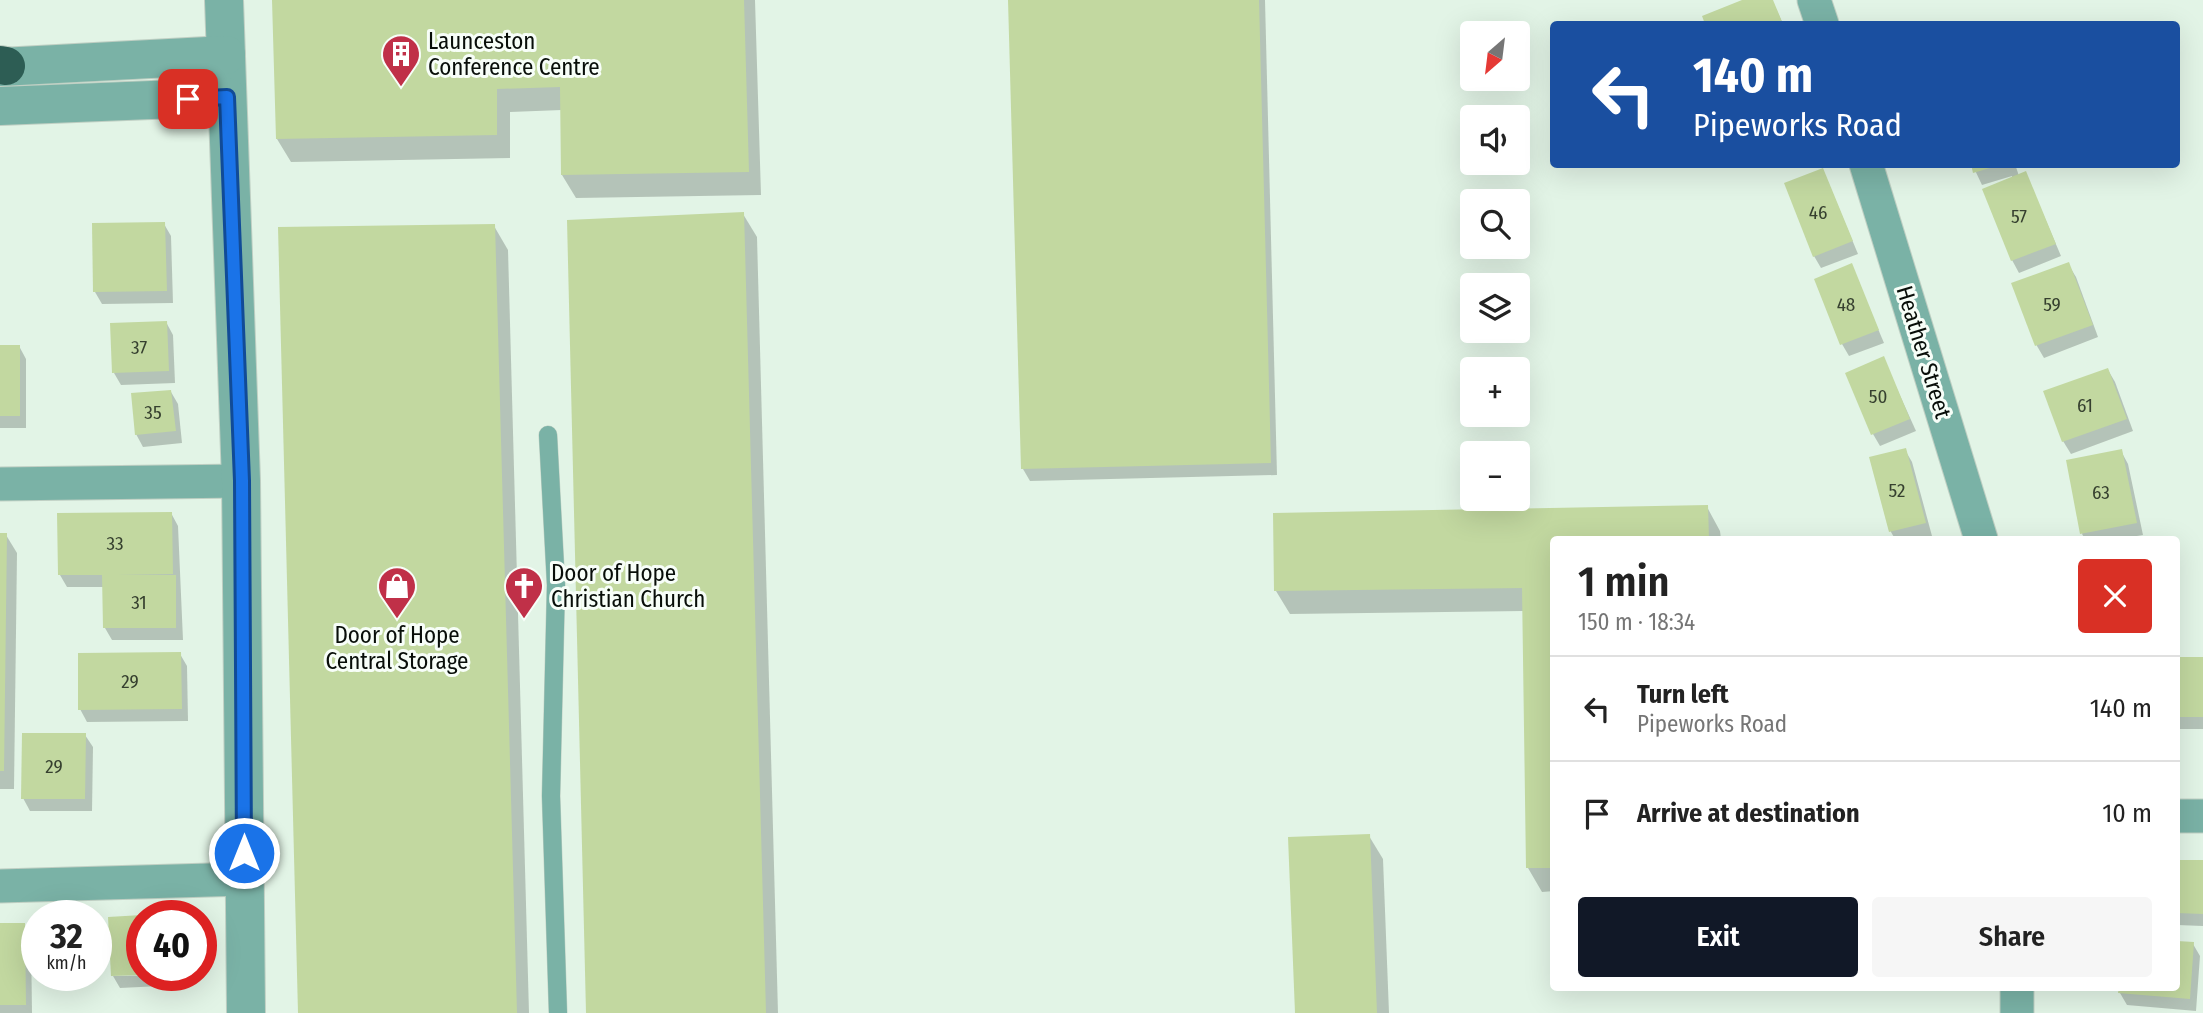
<!DOCTYPE html>
<html lang="en">
<head>
<meta charset="utf-8">
<style>
	:root { --surface:#fff; --page:#f6f6f6; --text:#222; --muted:#767676; --line:#e0e0e0; --accent:#111827 }
	body { margin:0; font-family:"Fira Sans Condensed",sans-serif; background:var(--page); color:var(--text); height:100vh; display:flex; flex-direction:column; font-size:26px; white-space:nowrap }
	* { box-sizing:border-box; margin:0 }
	p { font-size:23px; color:var(--muted) }
	.icon { flex:none; width:38px; height:38px; fill:none; stroke:currentColor; stroke-width:2; stroke-linecap:round; stroke-linejoin:round }
	.map { position:relative; flex:1; overflow:hidden }
	.panel { position:absolute; left:1550px; top:536px; width:630px; height:455px; display:flex; flex-direction:column; background:var(--surface); border-radius:7px; box-shadow:0 7px 28px #0002 }
	.panel>* { flex:none }
	.guide { position:absolute; left:1550px; top:21px; width:630px; height:147px; border-radius:7px; box-shadow:0 7px 28px #0002; background:#1a4fa0; color:#fff; overflow:hidden }
	.needle { width:46px; rotate:208deg }
	.fabs { position:absolute; left:1460px; top:21px; display:grid; gap:14px }
	.fabs a { display:grid; place-items:center; width:70px; height:70px; border-radius:7px; background:var(--surface); box-shadow:0 7px 28px #0002; font-size:35px }
	.speed { position:absolute; left:21px; top:900px; display:flex; gap:14px; font-size:35px; font-weight:700; text-align:center }
	.speed>* { display:grid; place-content:center; width:91px; height:91px; border-radius:50%; background:var(--surface); box-shadow:0 7px 28px #0002; line-height:1 }
	.speed small { font-size:18px; font-weight:400 }
	.speed .limit { border:10px solid #d22; background:#fff; color:#111 }
	.pin { position:absolute; display:grid; place-items:center; width:60px; height:60px; color:#fff; margin:-30px; border-radius:14px; box-shadow:0 4px 10px #0006 }
	.me { position:absolute; width:77px; margin:-38px; rotate:0deg; stroke-linejoin:round; filter:drop-shadow(0 0 5px #0008) }
	.turn { display:flex; align-items:center; gap:24px; height:147px; padding:0 28px; font-size:32px }
	.turn .icon { width:91px; height:91px; stroke-width:2.5 }
	.turn b { display:block; font-size:49px; line-height:60px }
	.round { display:grid; place-items:center; flex:none; width:74px; height:74px; border-radius:7px; background:var(--page) }
	.summary { display:flex; align-items:center; justify-content:space-between; height:119px; padding:0 28px }
	h1 { font-size:42px; font-weight:600; line-height:52px }
	.cta { display:flex; gap:14px; margin-top:auto; padding:14px 28px }
	.cta a { flex:1; height:80px; border-radius:7px; background:var(--accent); color:#fff; font-size:28px; font-weight:600; line-height:80px; text-align:center }
	.cta a+a { background:var(--page); color:var(--text) }
	ul { padding:0; list-style:none }
	li { display:flex; align-items:center; gap:21px; height:105px; padding:0 28px; border-top:2px solid var(--line) }
	li div { flex:1 }
	li b { display:block; font-size:26px }
	li em { font-style:normal }
	.map>svg:first-child { display:block }
</style>
</head>
<body>
<div class="map">
<svg width="2203" height="1013" viewBox="0 0 2203 1013">
	<rect width="100%" height="100%" fill="#e2f4e6"/>
	<g fill="#0003">
		<path d="M274 0H755L761 195 576 198 562 175V110L510 112V158L291 162 277 139Z"/>
		<path d="M1010 0H1265L1277 475 1030 481 1023 469Z"/>
		<path d="M1747 0H1772L1783 24H1707L1704 17Z"/>
		<path d="M1972 164H2015L2019 176 2026 174 2061 256 2019 273 2012 260V176L1982 185Z"/>
		<path d="M1823 170 1858 254 1821 268 1814 256Z"/>
		<path d="M743 214 757 237 778 1013H588Z"/>
		<path d="M164 224 171 236 173 303 102 304 95 292Z"/>
		<path d="M494 226 508 250 529 1013H300Z"/>
		<path d="M2068 264 2076 277 2098 337 2044 358 2037 346 2014 284Z"/>
		<path d="M1851 265 1884 343 1849 356 1842 344Z"/>
		<path d="M166 322 173 335 175 383 121 385 114 373Z"/>
		<path d="M0 346H19L26 359V428H0Z"/>
		<path d="M1883 358 1916 431 1880 446 1873 434Z"/>
		<path d="M2108 370 2115 382 2133 431 2071 454 2063 441Z"/>
		<path d="M171 392 178 404 182 443 143 447 136 434Z"/>
		<path d="M1905 450 1912 462 1932 536 1919 539H1895L1891 532 1871 458Z"/>
		<path d="M2121 451 2128 464 2143 535 2137 536 2139 539H2085L2082 534Z"/>
		<path d="M1707 507 1720 531 1721 539H1554V891L1542 892 1528 868 1524 611 1290 614 1276 591Z"/>
		<path d="M171 513 178 526 183 640H112L105 628 104 587H67L60 575Z"/>
		<path d="M0 535H6L17 553 14 789H0Z"/>
		<path d="M180 654 187 666 188 721 87 722 80 709Z"/>
		<rect x="2177" y="659" width="26" height="70"/>
		<path d="M85 735 93 747 92 811H30L23 798Z"/>
		<path d="M1369 836 1383 859 1389 1013H1297Z"/>
		<path d="M2177 861 2203 862V926L2177 925Z"/>
		<path d="M0 925H24L31 937 32 1013H0Z"/>
		<path d="M2177 943 2193 944 2200 956 2196 1011 2127 1005 2120 993V987H2177Z"/>
		<path d="M181 975V985L120 988 113 976Z"/>
	</g>
	<g fill="#c2d8a0">
		<path d="M272 0H744L749 172 561 175 560 87 497 89V135L276 139Z"/>
		<path d="M1008 0H1259L1271 463 1021 469Z"/>
		<path d="M1742 0H1773L1783 24H1705L1702 16Z"/>
		<path d="M1971 164H2000V165L1973 173Z"/>
		<path d="M1823 168 1853 241 1813 257 1784 183Z"/>
		<path d="M2026 171 2056 244 2011 261 1982 189Z"/>
		<path d="M744 212 766 1013H586L567 220Z"/>
		<path d="M165 222 167 291 93 292 92 223Z"/>
		<path d="M495 224 517 1013H298L278 227Z"/>
		<path d="M2069 262 2093 325 2035 346 2011 283Z"/>
		<path d="M1852 263 1879 330 1840 345 1814 279Z"/>
		<path d="M167 321 169 371 112 373 110 323Z"/>
		<rect x="0" y="345" width="20" height="71"/>
		<path d="M1884 356 1910 419 1871 435 1845 373Z"/>
		<path d="M2108 368 2127 419 2062 442 2043 391Z"/>
		<path d="M171 390 176 431 135 435 131 393Z"/>
		<path d="M1906 448 1926 523 1889 532 1869 457Z"/>
		<path d="M2122 449 2137 523 2080 534 2066 460Z"/>
		<path d="M1708 505 1709 539H1554V868H1526L1522 588 1274 591 1273 513Z"/>
		<path d="M172 512 173 574 118 575H176V628H103L102 575H58L57 513Z"/>
		<path d="M0 533H7L4 771H0Z"/>
		<path d="M181 652 182 709 78 710V653Z"/>
		<rect x="2177" y="657" width="26" height="60"/>
		<path d="M22 733H86L85 799H21Z"/>
		<path d="M1370 834 1377 1013H1295L1288 837Z"/>
		<path d="M2177 860H2203V914L2177 913Z"/>
		<path d="M142 915V975L111 976 108 917Z"/>
		<path d="M0 923H25L26 1005H0Z"/>
		<path d="M2177 941 2194 942 2190 999 2118 993 2119 987H2177Z"/>
	</g>
	<g fill="none" stroke-linecap="round" stroke-linejoin="round">
		<defs>
			<path id="service" d="M548 435 556 585 551 796 558 1013"/>
			<g id="minor">
				<path d="M1814 0 1822 24"/>
				<path d="M1866 164 1981 539"/>
				<path d="M0 484 241 481"/>
				<path d="M2177 816H2203"/>
				<path d="M0 886 245 879"/>
				<path d="M2017 987V1013"/>
			</g>
			<g id="tertiary">
				<path d="M224 0 241 481 246 1013"/>
				<path d="M0 67 226 55"/>
				<path d="M0 106 227 97"/>
			</g>
			<path id="motorway" d="M0 65 6 66"/>
		</defs>
		<use href="#service" stroke="#bfcfc3" stroke-width="19"/>
		<use href="#minor" stroke="#bfcfc3" stroke-width="35"/>
		<use href="#tertiary" stroke="#bfcfc3" stroke-width="40"/>
		<use href="#motorway" stroke="#bfcfc3" stroke-width="40"/>
		<use href="#service" stroke="#7ab2a6" stroke-width="18"/>
		<use href="#minor" stroke="#7ab2a6" stroke-width="33"/>
		<use href="#tertiary" stroke="#7ab2a6" stroke-width="38"/>
		<use href="#motorway" stroke="#2d5d54" stroke-width="38"/>
	</g>
	<g fill="none" stroke-linecap="round" stroke-linejoin="round">
		<defs>
			<path id="route" d="M188 99 227 97 242 481 244 853"/>
		</defs>
		<use href="#route" stroke="#114b97" stroke-width="18"/>
		<use href="#route" stroke="#1a73e8" stroke-width="12"/>
	</g>
	<defs>
		<symbol id="building-pin" viewBox="-11 -11 22 30"><path d="M0 17L-7.5 6A9.5 9.5 0 1 1 7.5 6Z" fill="#c03048" stroke="#f7fef8"/><path d="M-4-6H4V6H1V3H-1V6H-4ZM-2.5-4.3h1.7v1.8h-1.7ZM.8-4.3h1.7v1.8H.8ZM-2.5-1h1.7V.8h-1.7ZM.8-1h1.7V.8H.8Z" fill="#fff"/></symbol>
		<symbol id="shop-pin" viewBox="-11 -11 22 30"><path d="M0 17L-7.5 6A9.5 9.5 0 1 1 7.5 6Z" fill="#c03048" stroke="#f7fef8"/><path d="M-5-2.5h2.3a2.7 3.5 0 0 1 5.4 0H5L5.5 6h-11ZM-1.5-2.5h3a1.5 2.3 0 0 0-3 0Z" fill="#fff"/></symbol>
		<symbol id="church-pin" viewBox="-11 -11 22 30"><path d="M0 17L-7.5 6A9.5 9.5 0 1 1 7.5 6Z" fill="#c03048" stroke="#f7fef8"/><path d="M-1.2-6h2.4v3.5h3.3v2.4h-3.3V6h-2.4V-.1h-3.3v-2.4h3.3Z" fill="#fff"/></symbol>
	</defs>
	<g fill-rule="evenodd">
		<use href="#building-pin" x="379" y="32" width="44" height="60"/>
		<use href="#shop-pin" x="375" y="564" width="44" height="60"/>
		<use href="#church-pin" x="502" y="564" width="44" height="60"/>
	</g>
	<g text-anchor="middle" dominant-baseline="central" stroke-width="6" stroke-linejoin="round" paint-order="stroke">
		<g font-size="19" fill="#36402f">
			<text x="1818" y="212">46</text>
			<text x="2019" y="216">57</text>
			<text x="1846" y="304">48</text>
			<text x="2052" y="304">59</text>
			<text x="139" y="347">37</text>
			<text x="1878" y="396">50</text>
			<text x="2085" y="405">61</text>
			<text x="153" y="412">35</text>
			<text x="1897" y="490">52</text>
			<text x="2101" y="492">63</text>
			<text x="115" y="543">33</text>
			<text x="139" y="602">31</text>
			<text x="130" y="681">29</text>
			<text x="54" y="766">29</text>
		</g>
		<g font-size="23" fill="#080e09" stroke="#f7fef8" text-anchor="start">
			<text x="428" y="41">Launceston<tspan x="428" dy="26">Conference Centre</tspan></text>
			<text x="551" y="573">Door of Hope<tspan x="551" dy="26">Christian Church</tspan></text>
			<text x="397" y="635" text-anchor="middle">Door of Hope<tspan x="397" dy="26">Central Storage</tspan></text>
		</g>
		<g font-size="23" fill="#080e09" stroke="#f7fef8">
			<text transform="translate(1924 352) rotate(73)">Heather Street</text>
		</g>
	</g>
</svg>
<div class="fabs">
<a><svg class="needle" viewBox="-14 -14 28 28"><path d="M0-13l5 13h-10z" fill="#e53935"/><path d="M0 13l5-13h-10z" fill="#767676"/></svg></a>
<a><svg class="icon" aria-label="sound" viewBox="0 0 24 24"><path d="M4 9h4l5-4v14l-5-4H4zM17 9q2 3 0 6"/></svg></a>
<a><svg class="icon" aria-label="search" viewBox="0 0 24 24"><circle cx="10" cy="10" r="6"/><path d="M15 15l6 6"/></svg></a>
<a><svg class="icon" aria-label="layers" viewBox="0 0 24 24"><path d="M12 4l9 5-9 5-9-5zM3 14l9 5 9-5"/></svg></a>
<a>+</a>
<a>−</a>
</div>
<div class="speed"><div>32<small>km/h</small></div><div class="limit">40</div></div>
<div class="pin" style="left:188px;top:99px;background:#d93025"><svg class="icon" aria-label="arrive" viewBox="0 0 24 24"><path d="M6 21V4h12l-3 4 3 4H6"/></svg></div>
<svg class="me" style="left:244px;top:853px" viewBox="-20 -20 40 40"><circle r="17" fill="#1a73e8" stroke="#fff" stroke-width="3"/><path d="M0-11L8 9 0 5-8 9z" fill="#fff"/></svg>
<div class="guide">
<div class="turn"><svg class="icon" aria-label="left" viewBox="0 0 24 24"><path d="M17 20v-9H6M10 6l-5 5 5 5"/></svg><div><b>140 m</b>Pipeworks Road</div></div>
</div>
<section class="panel">
<div class="summary"><div><h1>1 min</h1><p>150 m · 18:34</p></div><a class="round" style="background:#d93025;color:#fff"><svg class="icon" aria-label="close" viewBox="0 0 24 24"><path d="M6 6l12 12M18 6L6 18"/></svg></a></div>
<ul>
<li><svg class="icon" aria-label="left" viewBox="0 0 24 24"><path d="M17 20v-9H6M10 6l-5 5 5 5"/></svg><div><b>Turn left</b><p>Pipeworks Road</p></div><em>140 m</em></li>
<li><svg class="icon" aria-label="arrive" viewBox="0 0 24 24"><path d="M6 21V4h12l-3 4 3 4H6"/></svg><div><b>Arrive at destination</b></div><em>10 m</em></li>
</ul>
<div class="cta"><a>Exit</a><a>Share</a></div>
</section>
</div>
</body>
</html>
